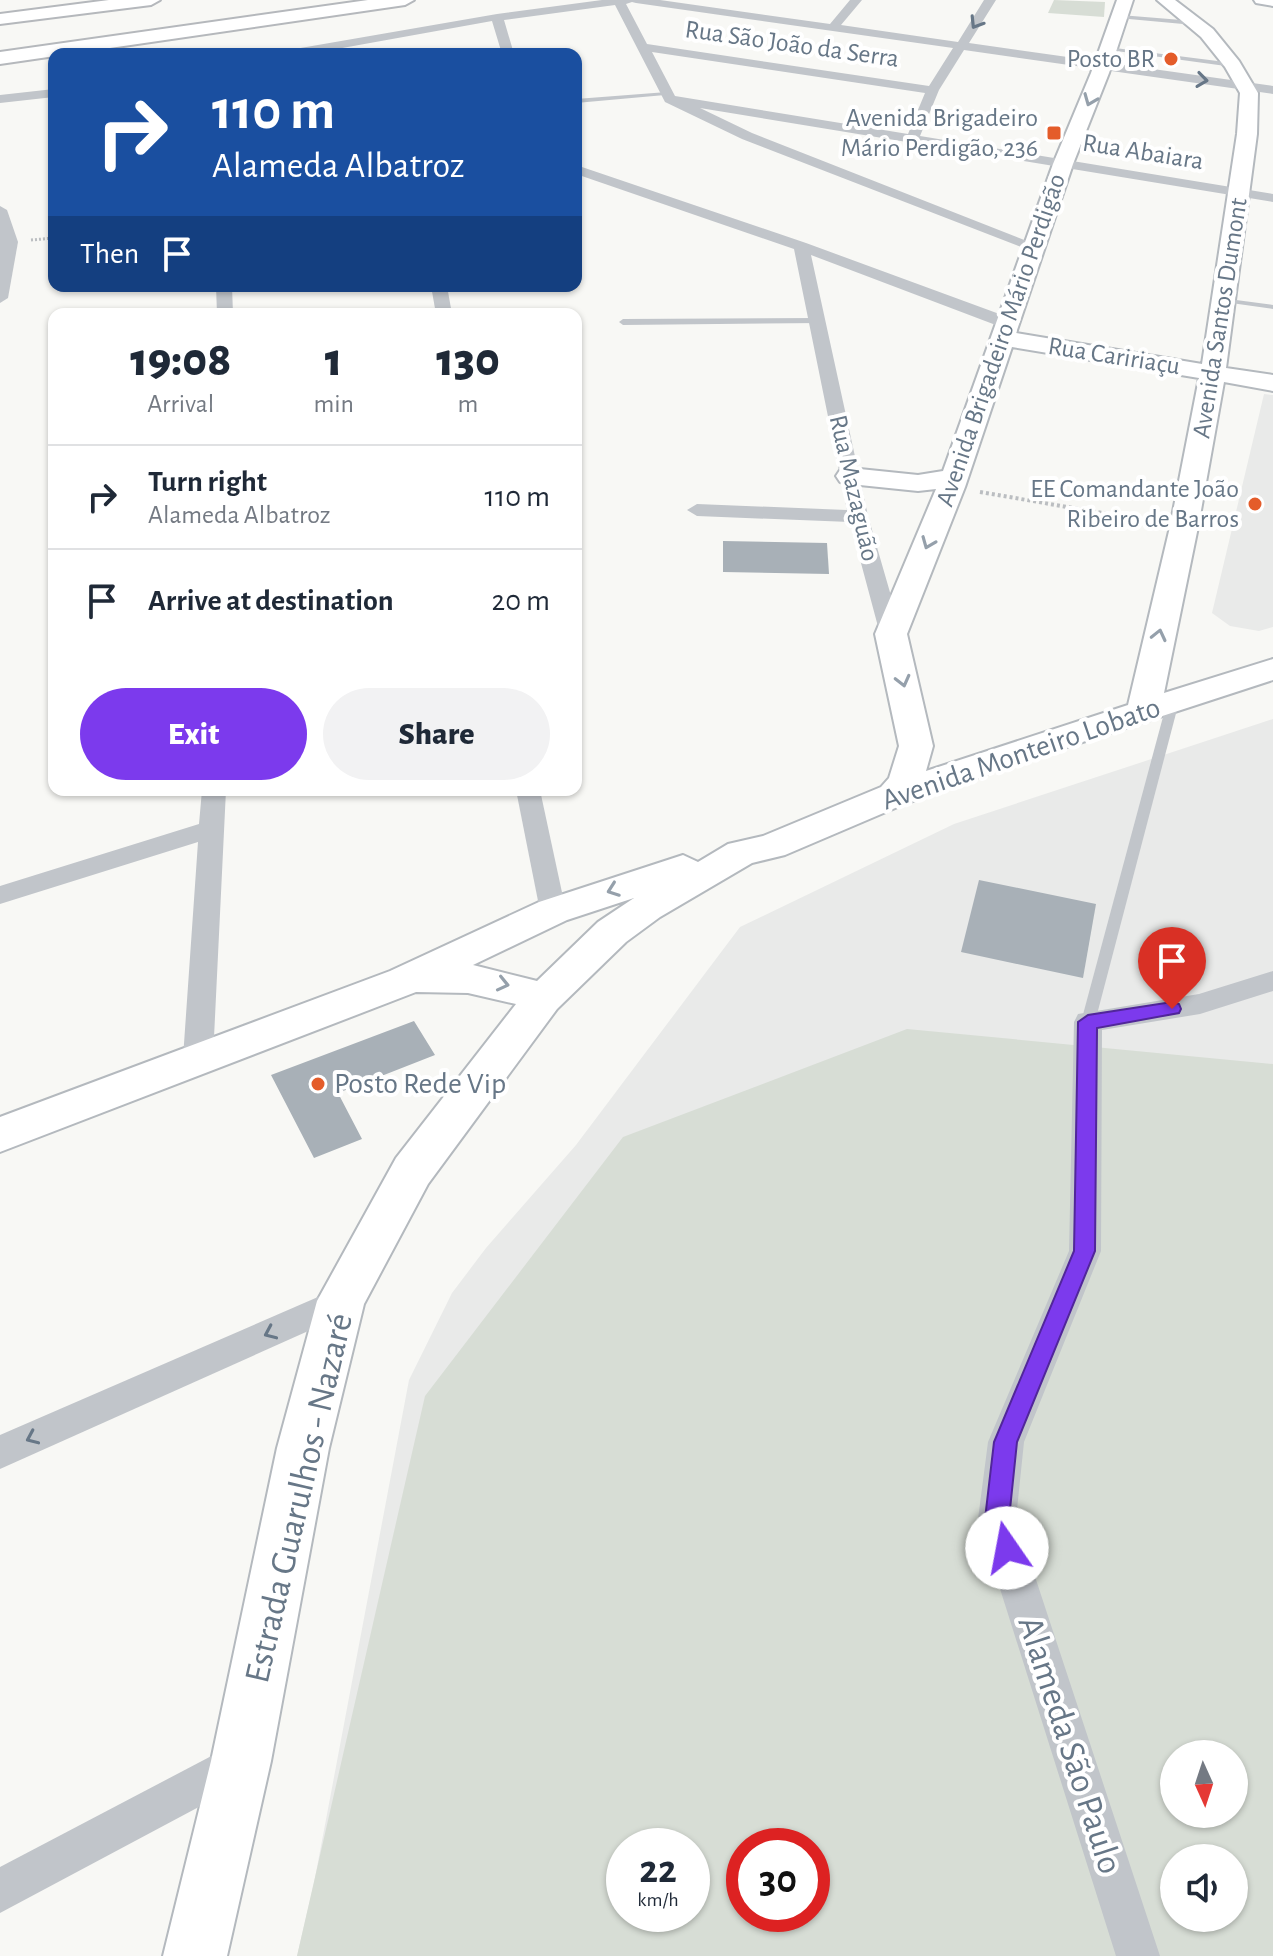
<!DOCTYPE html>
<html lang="en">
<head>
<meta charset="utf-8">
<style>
	:root { --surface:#fff; --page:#f2f2f3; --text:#1f2937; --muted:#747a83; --line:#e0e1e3; --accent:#7c3aed }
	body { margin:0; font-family:"Alegreya Sans",sans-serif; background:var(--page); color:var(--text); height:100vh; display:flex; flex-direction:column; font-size:30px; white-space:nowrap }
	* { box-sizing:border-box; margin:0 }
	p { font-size:26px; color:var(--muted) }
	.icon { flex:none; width:44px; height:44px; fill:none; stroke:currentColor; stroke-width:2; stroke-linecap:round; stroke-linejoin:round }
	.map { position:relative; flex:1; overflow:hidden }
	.drawer { position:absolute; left:48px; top:308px; width:534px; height:488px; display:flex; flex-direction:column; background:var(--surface); border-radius:16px; box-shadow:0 2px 6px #0004 }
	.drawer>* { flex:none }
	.banner { position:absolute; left:48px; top:48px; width:534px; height:244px; border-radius:16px; box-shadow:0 2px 6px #0004; background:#1a4fa0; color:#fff; overflow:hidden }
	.needle { width:52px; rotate:177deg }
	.buttons { position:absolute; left:1160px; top:1740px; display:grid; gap:16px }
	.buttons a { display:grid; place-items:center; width:88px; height:88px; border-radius:50%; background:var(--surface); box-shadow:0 2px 6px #0004; font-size:40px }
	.speed { position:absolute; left:606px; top:1828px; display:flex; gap:16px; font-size:40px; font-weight:700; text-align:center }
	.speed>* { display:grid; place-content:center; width:104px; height:104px; border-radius:50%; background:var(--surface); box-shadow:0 2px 6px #0004; line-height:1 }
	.speed small { font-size:20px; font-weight:400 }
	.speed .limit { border:12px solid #d22; background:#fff; color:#111 }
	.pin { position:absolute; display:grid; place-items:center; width:68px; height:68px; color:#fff; margin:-82px -34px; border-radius:50% 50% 50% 0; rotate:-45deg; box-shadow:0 0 8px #0007 }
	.pin .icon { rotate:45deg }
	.me { position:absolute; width:88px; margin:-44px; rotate:348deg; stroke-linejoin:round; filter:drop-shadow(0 0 6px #0008) }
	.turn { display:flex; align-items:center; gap:28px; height:168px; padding:0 32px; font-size:36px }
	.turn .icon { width:104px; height:104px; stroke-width:2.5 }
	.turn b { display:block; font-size:56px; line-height:68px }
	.then { display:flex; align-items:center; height:76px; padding:0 32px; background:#0003; gap:16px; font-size:30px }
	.eta { display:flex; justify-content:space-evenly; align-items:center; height:136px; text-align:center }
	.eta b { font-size:48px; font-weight:800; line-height:56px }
	.cta { display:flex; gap:16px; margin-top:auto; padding:16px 32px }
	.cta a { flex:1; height:92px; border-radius:48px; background:var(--accent); color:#fff; font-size:32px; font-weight:800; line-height:92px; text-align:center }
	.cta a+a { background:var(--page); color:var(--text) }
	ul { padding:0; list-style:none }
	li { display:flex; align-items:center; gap:24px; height:104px; padding:0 32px; border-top:2px solid var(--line) }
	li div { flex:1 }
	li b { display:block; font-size:30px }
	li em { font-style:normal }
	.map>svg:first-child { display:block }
</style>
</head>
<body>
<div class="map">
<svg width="1273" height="1956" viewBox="0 0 1273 1956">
	<rect width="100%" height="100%" fill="#f8f8f5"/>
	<g fill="#e9eae9" fill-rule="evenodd">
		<path d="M1264 394 1273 395V627L1259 631 1230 626 1212 613Z"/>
		<path d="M1273 719V1956H297L314 1883 409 1380 452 1293 486 1248 576 1145 740 927 954 824ZM1174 1754H1234V1814H1174ZM624 1846H692V1914H624ZM744 1846H812V1914H744ZM1174 1858H1234V1918H1174Z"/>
	</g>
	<g fill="#d7ddd5" fill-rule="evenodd">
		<path d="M1054 0 1105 2 1104 17 1048 13Z"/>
		<path d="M907 1029 1273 1064V1956H297L425 1396 623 1137ZM1174 1754H1234V1814H1174ZM624 1846H692V1914H624ZM744 1846H812V1914H744ZM1174 1858H1234V1918H1174Z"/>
	</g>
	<g fill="#a8b0b7">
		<path d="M723 541 827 543 829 574 723 572Z"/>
		<path d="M979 880 1096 904 1083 978 961 952Z"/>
		<path d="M414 1021 435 1055 338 1093 362 1139 314 1158 271 1075Z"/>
	</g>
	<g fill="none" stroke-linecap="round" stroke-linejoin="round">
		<defs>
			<g id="secondary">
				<path d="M1117 0H1133L1109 73 1073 164 1016 333 1202 364 1237 134 1240 93 1225 67 1201 37 1157 0H1175L1213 29 1239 61 1258 93 1257 134 1226 368 1273 375V391L1224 382 1198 527 1164 693 1273 659V680L1003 768 907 803 785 855 752 863 660 917 626 942 557 1009 428 1184 364 1304 329 1448 271 1761 227 1956H163L211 1761 277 1448 317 1301 396 1158 516 1004 468 993 416 992 0 1152V1117L390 971 539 902 683 855 698 862 728 844 763 836 881 787 889 778 899 746 875 634 936 489 918 491 850 484 840 482 836 476 840 470 850 468 918 475 943 471 1053 164 1091 73ZM1012 347 1199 378 1170 527 1128 705 926 771 933 746 907 634 965 487ZM634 898 598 922 537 981 473 965 567 920Z"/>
				<path d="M1254 0H1273V6L1256 3Z"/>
			</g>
			<g id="highway">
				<path d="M109 0H160L151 5 0 24V14Z"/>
				<path d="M368 0H414L405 5 0 64V52Z"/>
			</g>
		</defs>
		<use href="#secondary" stroke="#b4b9be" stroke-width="4"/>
		<use href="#highway" stroke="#b5b8bc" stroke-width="4"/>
		<path stroke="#bbbec1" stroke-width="3" stroke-dasharray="2 2" stroke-linecap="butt" d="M31 240 54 238"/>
		<path stroke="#bbbec1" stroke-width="4" stroke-dasharray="3 3" stroke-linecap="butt" d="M980 492 1155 522"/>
		<g fill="#c1c5ca" fill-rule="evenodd">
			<path d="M1120 15 1194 21 1197 23 1194 25 1118 18Z"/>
			<path d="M1107 47 1233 63 1236 65 1233 67 1109 50Z"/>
			<path d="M667 92 665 95 576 103V99Z"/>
			<path d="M1221 298 1273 305V309L1224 302H1221Z"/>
			<path d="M818 318 821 319V323L623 325 619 322 623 319Z"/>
			<path d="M1173 699 1179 702 1095 1022 1093 1026H1083L1081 1022 1167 702Z"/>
		</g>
		<g fill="#c1c5ca" fill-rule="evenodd">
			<path d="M602 0H660L830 24 850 0H862L841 25 958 42 984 0H996L969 43 1273 86V94L964 50 939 90 920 136 1273 194V202L700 108 752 133 1042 247 1039 250H1029L742 139 665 102 615 5 504 20 514 54H502L492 21 309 54H283L289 50 497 14ZM632 2 636 3 953 48 929 86 647 44 626 4ZM652 52 925 93 908 134 675 96Z"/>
			<path d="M54 89V97L0 103V95Z"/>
			<path d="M576 165 806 243 1013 319 1015 323 1013 327H1001L811 255 868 516 902 634 899 639H883L880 634 850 522 697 516 687 510 697 504 847 510 794 249 576 174Z"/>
			<path d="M0 206 7 210 18 242 8 298 0 303Z"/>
			<path d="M216 286H232L233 314H217Z"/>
			<path d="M431 286H447L452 314H436Z"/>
			<path d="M202 790H226L213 1058 208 1066 198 1069 188 1066 183 1058 198 842 0 904V886L199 824Z"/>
			<path d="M516 790H540L566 911 562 918 553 920 544 918 540 911Z"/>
			<path d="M1273 971V991L1200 1014 1102 1030 1101 1251 1024 1442 1016 1519 1160 1956H1116L978 1519 988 1442 1069 1251 1074 1022 1078 1014 1199 994Z"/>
			<path d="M341 1287 353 1291 358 1301 353 1311 0 1469V1435Z"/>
			<path d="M240 1741 255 1747 261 1762 255 1777 0 1913V1867Z"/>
		</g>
		<use href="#secondary" fill="#fff" fill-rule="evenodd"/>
		<use href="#highway" fill="#fff" fill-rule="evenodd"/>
	</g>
	<defs><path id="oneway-chevron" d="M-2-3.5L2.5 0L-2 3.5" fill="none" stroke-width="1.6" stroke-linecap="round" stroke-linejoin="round" transform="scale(2)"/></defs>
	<g stroke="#677787">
		<use href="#oneway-chevron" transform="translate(976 23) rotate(122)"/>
		<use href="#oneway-chevron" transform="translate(1202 80) rotate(8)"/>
		<use href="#oneway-chevron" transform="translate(270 1333) rotate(156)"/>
		<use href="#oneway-chevron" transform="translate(32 1438) rotate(156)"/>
	</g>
	<g stroke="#95a0ab">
		<use href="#oneway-chevron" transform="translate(1090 100) rotate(112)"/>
		<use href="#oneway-chevron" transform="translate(928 543) rotate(112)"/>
		<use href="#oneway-chevron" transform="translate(1159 635) rotate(-77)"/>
		<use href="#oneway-chevron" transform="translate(903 681) rotate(76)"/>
		<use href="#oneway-chevron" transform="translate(613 890) rotate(160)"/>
		<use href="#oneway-chevron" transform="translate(503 984) rotate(13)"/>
	</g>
	<path fill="#7c3aed" stroke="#51269a" stroke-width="2" d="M1172 1002 1179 1004 1181 1009 1179 1013 1097 1028 1095 1251 1017 1442 1009 1519 1019 1548 1015 1557 1007 1560 998 1557 985 1519 994 1442 1074 1251 1078 1022 1088 1015Z"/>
	<g fill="#e45c2a" stroke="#fff" stroke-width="3">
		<circle cx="1171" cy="59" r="8"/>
		<rect x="1046" y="125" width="16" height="16" rx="4"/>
		<circle cx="1255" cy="504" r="8"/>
		<circle cx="318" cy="1084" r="8"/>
	</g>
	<g text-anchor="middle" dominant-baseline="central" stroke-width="8" stroke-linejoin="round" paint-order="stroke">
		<g font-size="26" fill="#677787" stroke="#fff">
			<text transform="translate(792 44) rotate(8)">Rua São João da Serra</text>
			<text transform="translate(1143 152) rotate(9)">Rua Abaiara</text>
			<text transform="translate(1220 318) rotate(-81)">Avenida Santos Dumont</text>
			<text transform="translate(1001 340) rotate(-71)">Avenida Brigadeiro Mário Perdigão</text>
			<text transform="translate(1114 356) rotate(9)">Rua Caririaçu</text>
			<text transform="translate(854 488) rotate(77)">Rua Mazaguão</text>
		</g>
		<g font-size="26" fill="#677787" stroke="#fff" text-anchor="end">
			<text x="1155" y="59">Posto BR</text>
			<text x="1038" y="118">Avenida Brigadeiro<tspan x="1038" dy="30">Mário Perdigão, 236</tspan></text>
			<text x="1239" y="489">EE Comandante João<tspan x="1239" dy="30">Ribeiro de Barros</tspan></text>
		</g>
		<g font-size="30" fill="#677787" stroke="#fff">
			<text transform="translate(1021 754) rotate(-19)">Avenida Monteiro Lobato</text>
		</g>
		<g font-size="30" fill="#677787" stroke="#fff" text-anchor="start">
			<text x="334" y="1084">Posto Rede Vip</text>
		</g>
		<g font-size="36" fill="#677787" stroke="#fff">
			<text transform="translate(299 1498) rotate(-77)">Estrada Guarulhos - Nazaré</text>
			<text transform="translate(1070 1745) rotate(72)">Alameda São Paulo</text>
		</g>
	</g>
</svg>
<div class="buttons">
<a><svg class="needle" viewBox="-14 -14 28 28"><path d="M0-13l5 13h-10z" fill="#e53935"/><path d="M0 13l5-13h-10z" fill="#747a83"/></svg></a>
<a><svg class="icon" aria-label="sound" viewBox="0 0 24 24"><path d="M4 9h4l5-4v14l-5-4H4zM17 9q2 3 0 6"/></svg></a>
</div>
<div class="speed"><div>22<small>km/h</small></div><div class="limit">30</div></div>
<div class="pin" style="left:1172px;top:1009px;background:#d93025"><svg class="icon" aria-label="arrive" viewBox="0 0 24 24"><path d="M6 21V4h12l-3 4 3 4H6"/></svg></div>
<svg class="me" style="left:1007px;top:1548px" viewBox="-20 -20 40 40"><circle r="19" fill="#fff"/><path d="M0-13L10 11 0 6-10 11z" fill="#7c3aed"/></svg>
<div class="banner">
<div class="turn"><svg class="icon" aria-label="right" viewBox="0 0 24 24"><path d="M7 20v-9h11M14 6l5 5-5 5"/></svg><div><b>110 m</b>Alameda Albatroz</div></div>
<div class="then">Then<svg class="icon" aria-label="arrive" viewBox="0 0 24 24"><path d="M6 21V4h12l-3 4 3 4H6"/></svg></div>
</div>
<section class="drawer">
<div class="eta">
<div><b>19:08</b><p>Arrival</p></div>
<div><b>1</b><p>min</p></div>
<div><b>130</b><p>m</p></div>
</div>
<ul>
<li><svg class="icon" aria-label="right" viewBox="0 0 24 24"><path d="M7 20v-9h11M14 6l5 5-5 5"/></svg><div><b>Turn right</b><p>Alameda Albatroz</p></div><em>110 m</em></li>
<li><svg class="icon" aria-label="arrive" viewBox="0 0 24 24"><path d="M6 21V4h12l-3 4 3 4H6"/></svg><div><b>Arrive at destination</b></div><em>20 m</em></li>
</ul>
<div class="cta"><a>Exit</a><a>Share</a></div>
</section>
</div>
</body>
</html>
